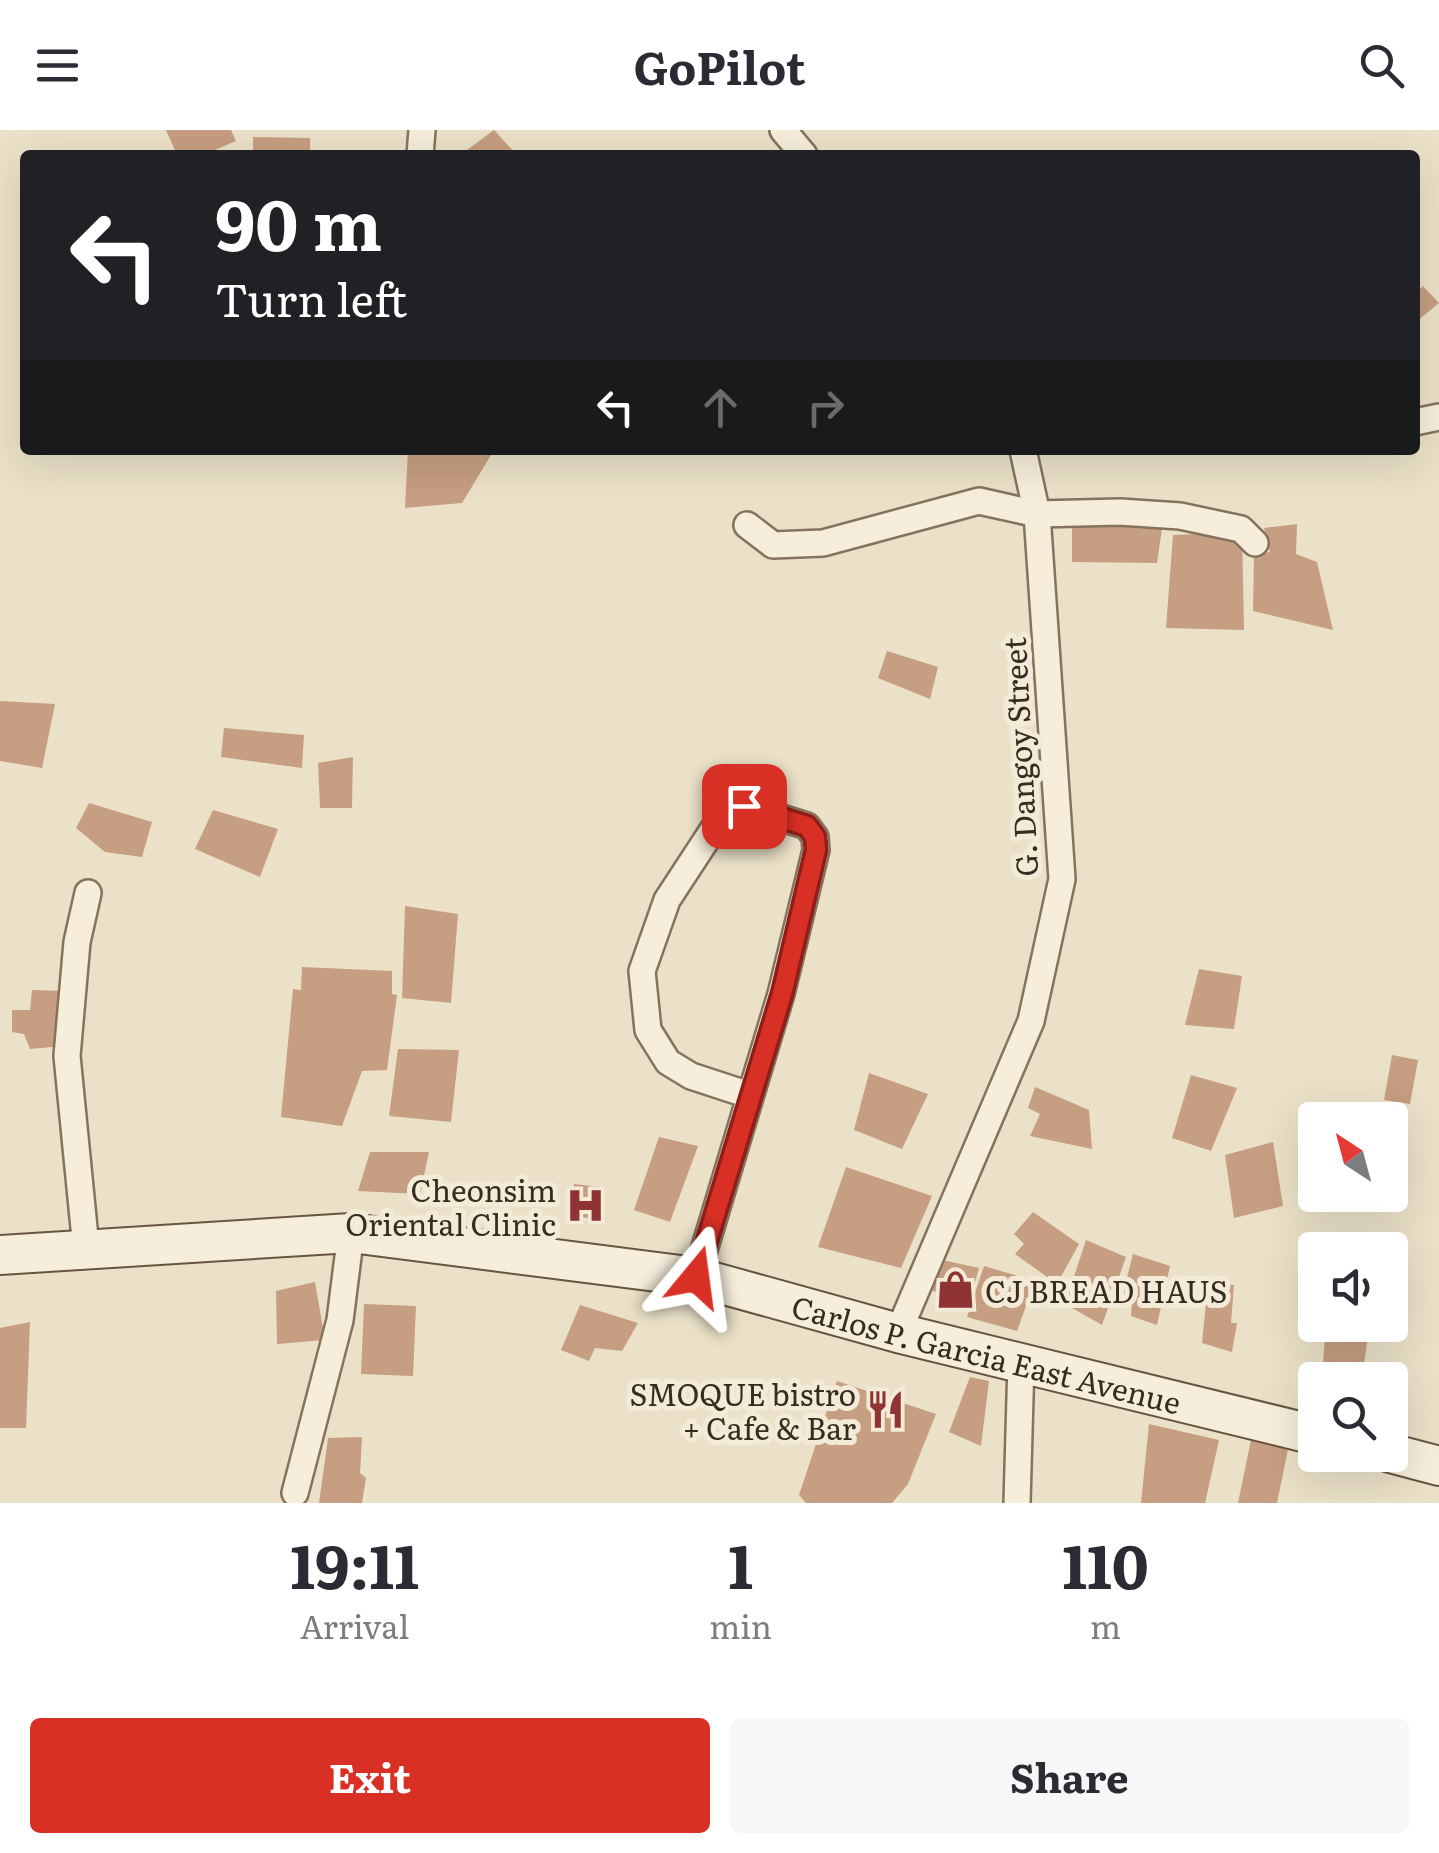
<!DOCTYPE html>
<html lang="en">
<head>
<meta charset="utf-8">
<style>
	:root { --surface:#fff; --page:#f7f7f7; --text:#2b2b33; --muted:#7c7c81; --accent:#d93025 }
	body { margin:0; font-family:Literata,serif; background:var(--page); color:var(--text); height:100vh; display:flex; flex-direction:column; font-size:38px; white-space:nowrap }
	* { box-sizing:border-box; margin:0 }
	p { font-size:32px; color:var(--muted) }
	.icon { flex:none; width:55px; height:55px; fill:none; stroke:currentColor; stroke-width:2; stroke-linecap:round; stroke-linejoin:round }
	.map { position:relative; height:1373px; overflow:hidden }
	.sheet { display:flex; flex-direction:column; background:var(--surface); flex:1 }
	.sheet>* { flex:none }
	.top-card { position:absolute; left:20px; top:20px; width:1400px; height:305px; border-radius:10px; box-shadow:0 10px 40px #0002; background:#202124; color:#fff; overflow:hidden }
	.needle { width:65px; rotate:324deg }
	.tools { position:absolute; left:1298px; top:972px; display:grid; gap:20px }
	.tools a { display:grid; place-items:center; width:110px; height:110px; border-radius:10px; background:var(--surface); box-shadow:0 10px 40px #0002; font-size:50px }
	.pin { position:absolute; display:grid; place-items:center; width:85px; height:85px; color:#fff; margin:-42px; border-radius:20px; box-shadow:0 5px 15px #0006 }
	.me { position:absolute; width:110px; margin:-55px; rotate:16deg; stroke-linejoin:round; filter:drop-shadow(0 0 8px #0008) }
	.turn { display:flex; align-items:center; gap:35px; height:210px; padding:0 30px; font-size:45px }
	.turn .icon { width:130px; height:130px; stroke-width:2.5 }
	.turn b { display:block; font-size:70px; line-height:85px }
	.lanes { display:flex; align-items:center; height:95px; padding:0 30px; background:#0003; justify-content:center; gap:50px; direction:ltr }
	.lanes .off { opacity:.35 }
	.eta { display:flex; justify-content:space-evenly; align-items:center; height:170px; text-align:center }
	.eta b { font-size:60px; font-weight:700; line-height:70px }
	.action { display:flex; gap:20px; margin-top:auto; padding:20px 30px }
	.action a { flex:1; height:115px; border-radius:10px; background:var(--accent); color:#fff; font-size:40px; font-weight:700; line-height:115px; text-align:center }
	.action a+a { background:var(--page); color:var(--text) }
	header { display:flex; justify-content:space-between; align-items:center; height:130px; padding:0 30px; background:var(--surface); font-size:45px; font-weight:700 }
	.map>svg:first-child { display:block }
</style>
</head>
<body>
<header><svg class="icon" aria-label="menu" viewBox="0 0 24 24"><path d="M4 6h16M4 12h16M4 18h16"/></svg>GoPilot<svg class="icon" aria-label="search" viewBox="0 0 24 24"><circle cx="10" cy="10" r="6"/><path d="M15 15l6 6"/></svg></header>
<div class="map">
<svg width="1439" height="1373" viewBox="0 0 1439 1373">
	<rect width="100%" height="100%" fill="#ebe1c8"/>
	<g fill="#c69e81">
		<path d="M166 0H231L236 11 203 25H177Z"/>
		<path d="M494 0 517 25H460Z"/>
		<path d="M253 7 310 8V25H253Z"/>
		<path d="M1423 156 1439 173 1416 192 1415 164Z"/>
		<path d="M408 320H484L491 325 462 373 405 378Z"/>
		<path d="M1072 386 1163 392 1157 433 1072 432Z"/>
		<path d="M1297 394 1296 424 1317 432 1333 500 1253 481 1254 425 1270 422 1264 398Z"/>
		<path d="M1242 402 1244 500 1166 498 1173 405Z"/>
		<path d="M887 521 938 537 930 569 878 548Z"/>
		<path d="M0 571 55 574 42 638 0 631Z"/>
		<path d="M224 598 304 605 302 638 221 627Z"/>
		<path d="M353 627 352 678H320L318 633Z"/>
		<path d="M89 673 152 692 142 727 105 722 76 698Z"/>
		<path d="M213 680 278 699 260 747 195 719Z"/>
		<path d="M405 776 458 784 451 873 402 868Z"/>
		<path d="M302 837 392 841V864L397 865 387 940 362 941 342 996 281 987 293 859 301 860Z"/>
		<path d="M1199 839 1242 846 1234 899 1185 895Z"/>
		<path d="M32 860 65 861 63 916 30 919 24 904 12 902V880H30Z"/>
		<path d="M398 919 459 920 451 992 389 986Z"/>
		<path d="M1392 925 1418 930 1410 974 1384 970Z"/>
		<path d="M869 943 928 964 902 1019 854 1000Z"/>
		<path d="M1191 945 1237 958 1211 1021 1172 1008Z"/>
		<path d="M1035 957 1089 980 1092 1019 1030 1006 1040 984 1028 978Z"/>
		<path d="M659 1007 698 1016 670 1092 634 1080Z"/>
		<path d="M1273 1012 1283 1076 1234 1088 1225 1025Z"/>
		<path d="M370 1022H429L420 1064 358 1061Z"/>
		<path d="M846 1037 932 1066 901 1138 818 1117Z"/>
		<path d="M574 1054 601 1057 598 1091 571 1084Z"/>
		<path d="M1033 1082 1079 1114 1057 1154 1015 1124 1024 1114 1014 1104Z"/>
		<path d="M1086 1110 1126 1127 1102 1195 1065 1174Z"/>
		<path d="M1133 1124 1170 1136 1157 1195 1131 1186 1132 1171 1123 1163Z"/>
		<path d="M938 1129 979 1138 968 1176 929 1159Z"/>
		<path d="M984 1136 1035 1151 1017 1201 967 1187Z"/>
		<path d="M315 1152 325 1210 277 1214 276 1161Z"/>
		<path d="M1208 1153 1234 1155 1231 1193H1237L1232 1222 1202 1213Z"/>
		<path d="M364 1174 416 1176 413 1246 361 1244Z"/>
		<path d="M580 1175 638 1193 622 1221 595 1218 589 1231 561 1220Z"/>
		<path d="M30 1192 26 1298H0V1198Z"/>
		<path d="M1326 1195 1369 1197 1362 1250H1329L1322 1246Z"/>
		<path d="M970 1247 989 1251 981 1316 949 1302Z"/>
		<path d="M837 1251 936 1284 908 1354 892 1373H806L799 1365Z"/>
		<path d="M1149 1294 1219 1310 1205 1373H1141Z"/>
		<path d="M362 1307 360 1343 366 1348 362 1373H319L328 1308Z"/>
		<path d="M1251 1310 1288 1319 1277 1373H1238Z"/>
	</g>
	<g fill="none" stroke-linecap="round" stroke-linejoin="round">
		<defs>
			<g id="minor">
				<path d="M783 0 804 25"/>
				<path d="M420 25 422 0"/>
				<path d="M1415 292 1439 287"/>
				<path d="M747 395 773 415 823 413 979 371 1037 384 1120 382 1180 386 1241 399 1255 413"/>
				<path d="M86 1118 67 926 77 812 88 763"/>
				<path d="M696 1147 781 864 816 720 815 707 807 696 744 676 722 686 667 770 642 841 648 900 668 932 691 946 749 965"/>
				<path d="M898 1203 1031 891 1062 749 1037 384 1023 320"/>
				<path d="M295 1363 340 1190 351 1103"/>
				<path d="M1017 1373 1021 1232"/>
			</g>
			<g id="secondary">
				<path id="s1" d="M0 1125 351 1103 696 1147 898 1203 1315 1305"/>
				<path d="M1390 1323 1439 1336"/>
			</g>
		</defs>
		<use href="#minor" stroke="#86735e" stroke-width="30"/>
		<use href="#secondary" stroke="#685541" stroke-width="42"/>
		<use href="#minor" stroke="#f6eedb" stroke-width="25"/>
		<use href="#secondary" stroke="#f6eedb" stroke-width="38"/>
	</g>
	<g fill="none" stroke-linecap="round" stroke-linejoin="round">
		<defs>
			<path id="route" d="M696 1147 782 864 816 720 815 707 807 696 744 676"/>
		</defs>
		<use href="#route" stroke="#8d1f18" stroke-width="25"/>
		<use href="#route" stroke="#d93025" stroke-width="18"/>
	</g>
	<defs>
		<symbol id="hospital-bare" viewBox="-9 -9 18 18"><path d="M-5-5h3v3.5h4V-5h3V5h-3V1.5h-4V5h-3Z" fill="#903333" stroke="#f3ebd7" stroke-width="2.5" paint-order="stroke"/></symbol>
		<symbol id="shop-bare" viewBox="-9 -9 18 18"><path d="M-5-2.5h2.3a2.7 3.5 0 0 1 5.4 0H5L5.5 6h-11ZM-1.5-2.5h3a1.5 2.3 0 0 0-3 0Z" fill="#903333" stroke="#f3ebd7" stroke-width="2.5" paint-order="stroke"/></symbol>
		<symbol id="restaurant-bare" viewBox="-9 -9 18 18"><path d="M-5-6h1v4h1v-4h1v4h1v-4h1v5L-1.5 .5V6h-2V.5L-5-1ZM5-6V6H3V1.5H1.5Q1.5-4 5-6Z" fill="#903333" stroke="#f3ebd7" stroke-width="2.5" paint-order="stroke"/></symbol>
	</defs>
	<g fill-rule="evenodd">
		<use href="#hospital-bare" x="558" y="1048" width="55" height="55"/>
		<use href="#shop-bare" x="928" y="1132" width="55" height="55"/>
		<use href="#restaurant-bare" x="858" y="1252" width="55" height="55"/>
	</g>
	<g text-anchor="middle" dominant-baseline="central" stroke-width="10" stroke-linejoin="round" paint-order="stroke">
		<g font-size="30" fill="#372c21" stroke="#f3ebd7">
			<text transform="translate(1019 627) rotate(-93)">G. Dangoy Street</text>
			<text stroke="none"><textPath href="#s1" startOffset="1000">Carlos P. Garcia East Avenue</textPath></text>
		</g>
		<g font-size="30" fill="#372c21" stroke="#f3ebd7" text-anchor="end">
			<text x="556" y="1059">Cheonsim<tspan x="556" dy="34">Oriental Clinic</tspan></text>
			<text x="985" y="1160" text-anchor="start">CJ BREAD HAUS</text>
			<text x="856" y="1263">SMOQUE bistro<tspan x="856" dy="34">+ Cafe &amp; Bar</tspan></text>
		</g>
	</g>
</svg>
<div class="tools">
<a><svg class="needle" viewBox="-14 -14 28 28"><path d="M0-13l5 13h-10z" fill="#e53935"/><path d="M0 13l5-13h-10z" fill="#7c7c81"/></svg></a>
<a><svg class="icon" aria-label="sound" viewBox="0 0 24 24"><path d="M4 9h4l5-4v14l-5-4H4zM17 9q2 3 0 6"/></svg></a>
<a><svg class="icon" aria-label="search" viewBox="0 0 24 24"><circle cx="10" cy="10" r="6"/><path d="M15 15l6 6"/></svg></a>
</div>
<div class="pin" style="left:744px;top:676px;background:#d93025"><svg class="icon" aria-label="arrive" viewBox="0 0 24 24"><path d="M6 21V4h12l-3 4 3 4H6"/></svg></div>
<svg class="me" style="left:696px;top:1147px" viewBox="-20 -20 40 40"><path d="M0-17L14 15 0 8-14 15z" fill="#d93025" stroke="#fff" stroke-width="4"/></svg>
<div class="top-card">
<div class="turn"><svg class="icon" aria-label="left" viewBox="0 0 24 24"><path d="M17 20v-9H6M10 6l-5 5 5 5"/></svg><div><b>90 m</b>Turn left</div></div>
<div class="lanes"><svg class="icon" aria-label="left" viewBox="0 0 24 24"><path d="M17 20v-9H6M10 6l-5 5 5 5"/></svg><svg class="icon off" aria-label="ahead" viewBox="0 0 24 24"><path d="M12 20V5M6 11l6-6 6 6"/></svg><svg class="icon off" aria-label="right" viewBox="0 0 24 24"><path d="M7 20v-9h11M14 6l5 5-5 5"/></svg></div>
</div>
</div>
<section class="sheet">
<div class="eta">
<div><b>19:11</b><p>Arrival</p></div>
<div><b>1</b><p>min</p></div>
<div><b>110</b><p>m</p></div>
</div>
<div class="action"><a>Exit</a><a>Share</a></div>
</section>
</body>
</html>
